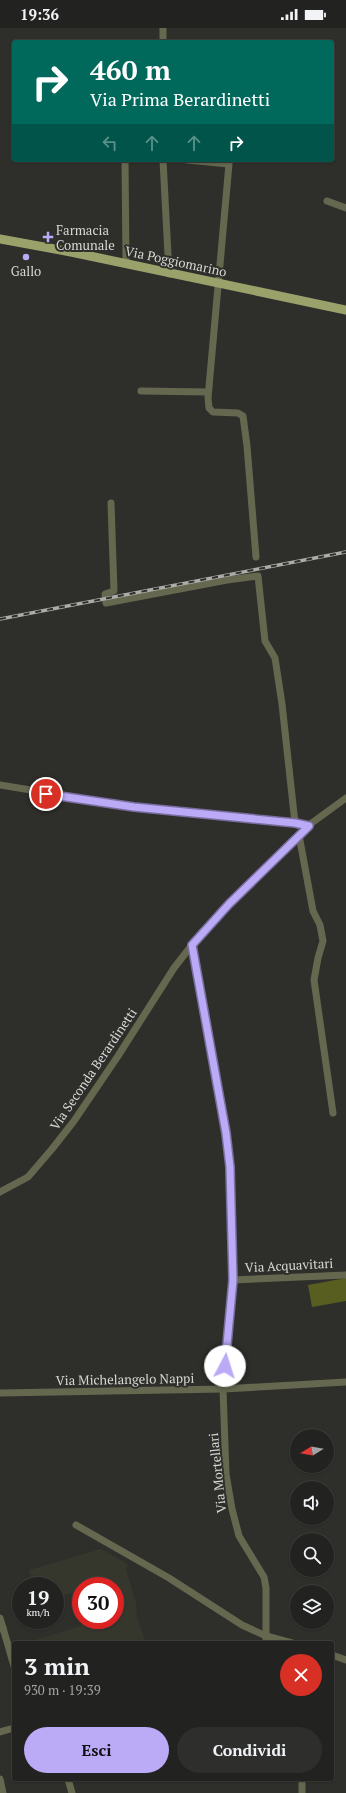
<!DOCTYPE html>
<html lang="it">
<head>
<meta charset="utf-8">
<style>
	:root { --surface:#222320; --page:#2e2f2d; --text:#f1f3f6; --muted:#a2a4a5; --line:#3f403e; --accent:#bbaaf6 }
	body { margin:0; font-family:"PT Serif",serif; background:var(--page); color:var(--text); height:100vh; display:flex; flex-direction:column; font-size:15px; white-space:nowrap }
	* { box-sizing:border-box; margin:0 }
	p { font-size:13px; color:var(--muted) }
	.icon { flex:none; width:22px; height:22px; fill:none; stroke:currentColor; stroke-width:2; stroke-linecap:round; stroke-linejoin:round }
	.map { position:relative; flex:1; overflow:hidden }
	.drawer { position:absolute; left:12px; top:1613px; width:322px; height:140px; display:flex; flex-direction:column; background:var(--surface); border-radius:4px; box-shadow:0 1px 3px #0004,0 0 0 1px var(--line) }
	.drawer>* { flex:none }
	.banner { position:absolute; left:12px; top:12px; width:322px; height:122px; border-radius:4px; box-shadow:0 1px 3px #0004,0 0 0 1px var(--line); background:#00695c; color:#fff; overflow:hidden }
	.needle { width:26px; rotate:259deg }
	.controls { position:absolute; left:290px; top:1401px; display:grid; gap:8px }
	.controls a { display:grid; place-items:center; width:44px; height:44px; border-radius:50%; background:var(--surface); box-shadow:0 1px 3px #0004,0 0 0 1px var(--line); font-size:20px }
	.speed { position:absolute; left:12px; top:1549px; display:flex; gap:8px; font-size:20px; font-weight:700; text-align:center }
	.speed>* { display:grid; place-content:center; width:52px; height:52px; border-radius:50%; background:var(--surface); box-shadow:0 1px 3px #0004,0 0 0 1px var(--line); line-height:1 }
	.speed small { font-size:10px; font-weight:400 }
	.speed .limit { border:6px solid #d22; background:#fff; color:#111 }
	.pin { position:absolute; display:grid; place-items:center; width:34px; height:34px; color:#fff; margin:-17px; border:2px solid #fff; border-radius:50%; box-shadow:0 1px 4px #0007 }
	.me { position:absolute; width:44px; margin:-22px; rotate:5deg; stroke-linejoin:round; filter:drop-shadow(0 0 3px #0008) }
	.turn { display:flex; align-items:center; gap:14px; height:84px; padding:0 12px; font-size:18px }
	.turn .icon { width:52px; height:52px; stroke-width:2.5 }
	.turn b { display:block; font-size:28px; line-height:34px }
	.lanes { display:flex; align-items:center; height:38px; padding:0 12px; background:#0003; justify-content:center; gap:20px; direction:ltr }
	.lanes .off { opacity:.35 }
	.round { display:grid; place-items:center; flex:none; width:42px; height:42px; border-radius:21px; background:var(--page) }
	.head { display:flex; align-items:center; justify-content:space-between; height:68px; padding:0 12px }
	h1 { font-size:24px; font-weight:700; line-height:30px }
	.cta { display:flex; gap:8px; margin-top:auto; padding:8px 12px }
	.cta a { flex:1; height:46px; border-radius:24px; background:var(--accent); color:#111; font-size:16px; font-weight:700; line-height:46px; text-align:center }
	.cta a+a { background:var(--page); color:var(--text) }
	.status { display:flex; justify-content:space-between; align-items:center; height:28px; padding:0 20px; background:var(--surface); direction:ltr }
	.status svg { height:11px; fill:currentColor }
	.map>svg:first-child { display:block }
</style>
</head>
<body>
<div class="status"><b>19:36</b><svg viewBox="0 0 49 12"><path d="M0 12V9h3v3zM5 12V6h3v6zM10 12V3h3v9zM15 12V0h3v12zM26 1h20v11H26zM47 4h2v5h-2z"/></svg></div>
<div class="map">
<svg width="346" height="1765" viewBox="0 0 346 1765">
	<rect width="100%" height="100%" fill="#2e2f2b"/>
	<path fill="#35372d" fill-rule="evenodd" d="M101 1521 128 1536 126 1541 136 1575 137 1589 146 1615H25L81 1598 71 1565 55 1570V1558H34L29 1542ZM81 1558H115V1592H81Z"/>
	<path fill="#585d20" d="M346 1250V1273L312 1279 308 1257Z"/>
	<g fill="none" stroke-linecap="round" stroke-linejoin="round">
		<g stroke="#65684e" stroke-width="7">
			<path d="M163 14V0"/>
			<path d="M125 132 126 236"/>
			<path d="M163 132 169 246"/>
			<path d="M187 132 229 136 208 370 209 380 213 384 238 385 243 388 247 418 256 529"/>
			<path d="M327 173 346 180"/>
			<path d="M141 363 208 364"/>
			<path d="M111 475 114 563 105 566 106 575 227 552 258 548 265 613 275 630 282 676 295 795"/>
			<path d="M0 757 134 779 309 797"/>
			<path d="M299 807 313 883 320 897 323 913 318 930 314 952 333 1085"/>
			<path d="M192 917 226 1105 230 1139 233 1252 223 1361 226 1446 232 1481 239 1508 264 1549 266 1560V1615"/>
			<path d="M0 1164 28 1149 52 1121 74 1093 118 1028 174 940 202 904 309 797 346 770"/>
			<path d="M233 1252 346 1247"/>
			<path d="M0 1365 223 1361 346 1354"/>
			<path d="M76 1497 169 1550 242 1597 266 1608 292 1615"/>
			<path d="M0 1590 3 1600"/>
			<path d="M0 1601 3 1600 14 1638"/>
			<path d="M332 1627 346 1632"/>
			<path d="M0 1704 14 1700"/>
			<path d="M0 1751 3 1765"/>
			<path d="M68 1751 72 1765"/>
			<path d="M302 1751V1765"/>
		</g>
		<path stroke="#9ba16b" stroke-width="9" d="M0 211 71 224 346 282"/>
		<defs>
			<path id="rail" d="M0 591 346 524"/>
		</defs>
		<use href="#rail" stroke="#acada9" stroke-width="3.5"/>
		<use href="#rail" stroke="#2e2f2b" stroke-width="2" stroke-dasharray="6" stroke-linecap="butt"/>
	</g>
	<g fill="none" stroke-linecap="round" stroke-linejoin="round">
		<defs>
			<path id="route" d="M46 766 134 779 295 795 309 798 229 876 192 917 226 1105 230 1139 233 1252 225 1338"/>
		</defs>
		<use href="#route" stroke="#7a6ea0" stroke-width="10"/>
		<use href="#route" stroke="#bbaaf6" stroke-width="7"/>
	</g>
	<g fill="#bbaaf6" stroke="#2e2f2b" stroke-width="1.5">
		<path d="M46 203h4v4h4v4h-4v4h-4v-4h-4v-4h4z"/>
		<circle cx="26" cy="229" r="4"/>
	</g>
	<g text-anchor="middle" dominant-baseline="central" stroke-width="4" stroke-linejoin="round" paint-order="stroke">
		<g font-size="13" fill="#d7d8d5" stroke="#2e2f2b" text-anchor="start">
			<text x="56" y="202">Farmacia<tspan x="56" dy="15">Comunale</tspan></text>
			<text x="26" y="243" text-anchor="middle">Gallo</text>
		</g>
		<g font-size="13" fill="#d7d8d5" stroke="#2e2f2b">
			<text transform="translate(176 233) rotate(12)">Via Poggiomarino</text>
			<text transform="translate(93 1041) rotate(-56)">Via Seconda Berardinetti</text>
			<text transform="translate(289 1237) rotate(-3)">Via Acquavitari</text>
			<text transform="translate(125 1351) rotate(-1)">Via Michelangelo Nappi</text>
			<text transform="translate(217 1445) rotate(-96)">Via Mortellari</text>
		</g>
	</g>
</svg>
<div class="controls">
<a><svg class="needle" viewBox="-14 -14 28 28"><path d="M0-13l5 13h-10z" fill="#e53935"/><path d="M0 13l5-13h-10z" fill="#a2a4a5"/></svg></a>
<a><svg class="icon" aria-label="sound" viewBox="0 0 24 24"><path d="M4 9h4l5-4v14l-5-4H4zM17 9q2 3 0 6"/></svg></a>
<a><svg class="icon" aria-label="search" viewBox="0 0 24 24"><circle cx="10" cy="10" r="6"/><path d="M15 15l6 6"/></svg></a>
<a><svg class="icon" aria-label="layers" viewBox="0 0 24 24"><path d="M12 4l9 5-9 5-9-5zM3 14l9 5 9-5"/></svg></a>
</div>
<div class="speed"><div>19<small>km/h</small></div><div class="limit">30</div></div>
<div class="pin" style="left:46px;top:766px;background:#d93025"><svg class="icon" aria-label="arrive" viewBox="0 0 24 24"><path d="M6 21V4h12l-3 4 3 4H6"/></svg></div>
<svg class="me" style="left:225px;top:1338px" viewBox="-20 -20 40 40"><circle r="19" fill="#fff"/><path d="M0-13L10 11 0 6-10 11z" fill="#bbaaf6"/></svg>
<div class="banner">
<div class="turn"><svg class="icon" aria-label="right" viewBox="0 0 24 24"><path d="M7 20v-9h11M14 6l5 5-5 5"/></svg><div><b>460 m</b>Via Prima Berardinetti</div></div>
<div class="lanes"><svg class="icon off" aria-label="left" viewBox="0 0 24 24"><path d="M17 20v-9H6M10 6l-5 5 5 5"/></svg><svg class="icon off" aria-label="ahead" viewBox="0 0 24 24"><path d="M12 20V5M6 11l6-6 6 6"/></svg><svg class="icon off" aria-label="ahead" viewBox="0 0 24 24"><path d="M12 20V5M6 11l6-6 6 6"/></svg><svg class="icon" aria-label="right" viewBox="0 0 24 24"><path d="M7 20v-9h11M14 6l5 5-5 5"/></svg></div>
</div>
<section class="drawer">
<div class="head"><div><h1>3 min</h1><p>930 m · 19:39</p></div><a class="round" style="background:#d93025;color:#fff"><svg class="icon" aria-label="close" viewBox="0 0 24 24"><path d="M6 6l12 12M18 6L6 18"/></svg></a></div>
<div class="cta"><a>Esci</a><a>Condividi</a></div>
</section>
</div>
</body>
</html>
